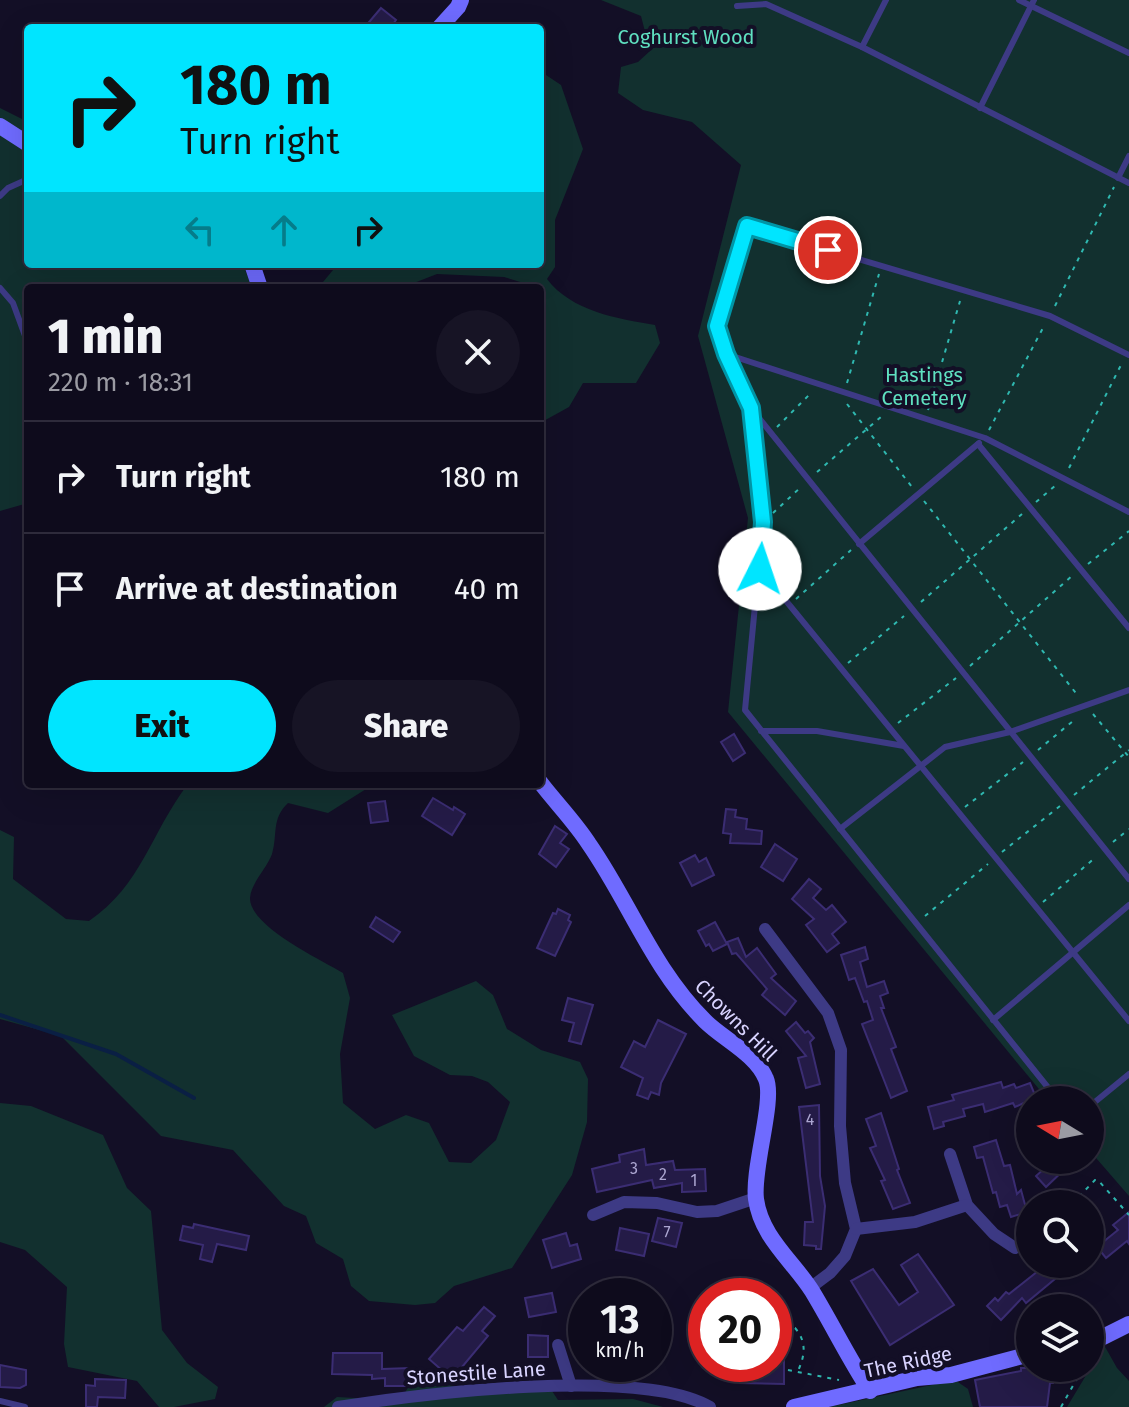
<!DOCTYPE html>
<html lang="en">
<head>
<meta charset="utf-8">
<style>
	:root { --surface:#0e0b1c; --page:#171425; --text:#f1f3f6; --muted:#9b9ba3; --line:#2e2b3b; --accent:#00e5ff }
	body { margin:0; font-family:"Fira Sans",sans-serif; background:var(--page); color:var(--text); height:100vh; display:flex; flex-direction:column; font-size:30px; white-space:nowrap }
	* { box-sizing:border-box; margin:0 }
	p { font-size:26px; color:var(--muted) }
	.icon { flex:none; width:44px; height:44px; fill:none; stroke:currentColor; stroke-width:2; stroke-linecap:round; stroke-linejoin:round }
	.map { position:relative; flex:1; overflow:hidden }
	.drawer { position:absolute; left:24px; top:284px; width:520px; height:504px; display:flex; flex-direction:column; background:var(--surface); border-radius:8px; box-shadow:0 8px 32px #0002,0 0 0 2px var(--line) }
	.drawer>* { flex:none }
	.top-card { position:absolute; left:24px; top:24px; width:520px; height:244px; border-radius:8px; box-shadow:0 8px 32px #0002,0 0 0 2px var(--line); background:#00e5ff; color:#111; overflow:hidden }
	.needle { width:52px; rotate:280deg }
	.buttons { position:absolute; left:1016px; top:1086px; display:grid; gap:16px }
	.buttons a { display:grid; place-items:center; width:88px; height:88px; border-radius:50%; background:var(--surface); box-shadow:0 8px 32px #0002,0 0 0 2px var(--line); font-size:40px }
	.speed { position:absolute; left:568px; top:1278px; display:flex; gap:16px; font-size:40px; font-weight:700; text-align:center }
	.speed>* { display:grid; place-content:center; width:104px; height:104px; border-radius:50%; background:var(--surface); box-shadow:0 8px 32px #0002,0 0 0 2px var(--line); line-height:1 }
	.speed small { font-size:20px; font-weight:400 }
	.speed .limit { border:12px solid #d22; background:#fff; color:#111 }
	.pin { position:absolute; display:grid; place-items:center; width:68px; height:68px; color:#fff; margin:-34px; border:4px solid #fff; border-radius:50%; box-shadow:0 2px 8px #0007 }
	.me { position:absolute; width:88px; margin:-44px; rotate:4deg; stroke-linejoin:round; filter:drop-shadow(0 0 6px #0008) }
	.turn { display:flex; align-items:center; gap:28px; height:168px; padding:0 24px; font-size:36px }
	.turn .icon { width:104px; height:104px; stroke-width:2.5 }
	.turn b { display:block; font-size:56px; line-height:68px }
	.lanes { display:flex; align-items:center; height:76px; padding:0 24px; background:#0003; justify-content:center; gap:40px; direction:ltr }
	.lanes .off { opacity:.35 }
	.round { display:grid; place-items:center; flex:none; width:84px; height:84px; border-radius:42px; background:var(--page) }
	.headline { display:flex; align-items:center; justify-content:space-between; height:136px; padding:0 24px }
	h1 { font-size:48px; font-weight:800; line-height:60px }
	.action { display:flex; gap:16px; margin-top:auto; padding:16px 24px }
	.action a { flex:1; height:92px; border-radius:48px; background:var(--accent); color:#111; font-size:32px; font-weight:800; line-height:92px; text-align:center }
	.action a+a { background:var(--page); color:var(--text) }
	ul { padding:0; list-style:none }
	li { display:flex; align-items:center; gap:24px; height:112px; padding:0 24px; border-top:2px solid var(--line) }
	li div { flex:1 }
	li b { display:block; font-size:30px }
	li em { font-style:normal }
	.map>svg:first-child { display:block }
</style>
</head>
<body>
<div class="map">
<svg width="1129" height="1407" viewBox="0 0 1129 1407">
	<rect width="100%" height="100%" fill="#130f26"/>
	<g fill="#12302f">
		<path d="M601 0H1129V1196L1090 1151V1100H1048L728 712 748 518 698 336 741 165 692 122 643 110 618 93 621 67 638 62 650 51 641 16Z"/>
		<path d="M540 71 561 85 583 149 555 220V267L547 279C571 311 618 319 655 325L660 343 636 383H583L569 407 540 423V288L504 277 437 274 401 288H318L338 264H540Z"/>
		<path d="M0 108 22 119 28 126V264H243L252 288H28V503L0 511Z"/>
		<path d="M188 784H374L328 813 288 803C271 819 278 834 272 854 267 868 251 883 250 898 249 926 321 960 343 973L350 998 340 1054 343 1103 375 1129 406 1115 429 1123 449 1162 471 1163 496 1140 510 1102 488 1082 472 1076 450 1075 414 1056 392 1015 476 981 493 995 507 1029 541 1050 580 1062 588 1079 587 1122 572 1175 512 1268 454 1286 435 1303 415 1305 369 1301 351 1286 343 1259 316 1243 306 1216 284 1206 233 1150 161 1136 61 1036 0 1019V830L14 837 13 879 66 919 89 921C142 885 151 832 188 784Z"/>
		<path d="M0 1103 31 1106 103 1135 127 1188 151 1211 162 1330 187 1363 218 1387 215 1399 174 1407H159L137 1381 68 1367 64 1344 67 1287 25 1250 0 1242Z"/>
		<path d="M1104 1345 1117 1368 1129 1381V1407H1067L1085 1377 1086 1368H1090V1347Z"/>
		<path d="M428 1372 448 1385 464 1388 548 1385 558 1400 633 1399 663 1407H324L337 1397 374 1399 404 1394 415 1377Z"/>
		<path d="M955 1380 968 1389 973 1407H829Z"/>
	</g>
	<g fill="none" stroke-linecap="round" stroke-linejoin="round">
		<path stroke="#0a1f44" stroke-width="4" d="M0 1015 116 1054 194 1098"/>
	</g>
	<g fill="#241b47" stroke="#3b2d73" stroke-width="2">
		<path d="M381 8 396 20 390 28H364Z"/>
		<path d="M734 734 745 753 733 761 721 742Z"/>
		<path d="M433 798 453 810 454 807 465 814 452 835 422 816Z"/>
		<path d="M385 801 388 821 371 823 368 803Z"/>
		<path d="M726 809 736 810 735 817 747 819 746 829 762 831 761 844 730 843 731 834 723 833Z"/>
		<path d="M555 826 567 834 560 843 569 849 556 867 539 854Z"/>
		<path d="M775 844 797 859 783 881 761 867Z"/>
		<path d="M695 855 699 862 706 858 714 875 692 886 680 863Z"/>
		<path d="M809 879 821 889 813 898 826 910 832 905 846 922 832 934 839 943 827 952 806 925 814 919 792 899Z"/>
		<path d="M558 909 570 915 568 920 571 922 555 956 537 948 553 913 556 914Z"/>
		<path d="M376 917 400 932 393 942 370 927Z"/>
		<path d="M715 922 727 944 713 951 709 944 706 946 698 931Z"/>
		<path d="M738 938 746 957 757 948 776 974 771 978 796 1001 785 1015 762 995 767 989 736 953 732 954 727 942Z"/>
		<path d="M865 947 868 959 860 962 867 987 884 981 888 993 880 996 884 1008H881L896 1047 891 1049 907 1091 891 1098 862 1024 873 1020 867 1001 864 1002 855 978 849 980 841 955Z"/>
		<path d="M568 998 593 1005 581 1044 569 1041 574 1023 562 1020Z"/>
		<path d="M658 1020 686 1034 661 1083 659 1095 651 1092 648 1099 637 1095 643 1078 621 1067 634 1041 645 1047Z"/>
		<path d="M796 1022 805 1033 808 1031 814 1038 810 1042 820 1084 806 1088 798 1058 806 1056 786 1031Z"/>
		<path d="M1001 1082 1003 1088 1014 1084 1016 1088 1030 1083 1037 1100H1030L1015 1107 1013 1103 985 1112 983 1104 963 1109 965 1116 943 1122 944 1126 934 1129 928 1107 954 1100 952 1095Z"/>
		<path d="M819 1105 820 1176 825 1206 821 1249H816V1246L804 1245 805 1222H813L799 1107Z"/>
		<path d="M881 1113 899 1169 897 1170 910 1203 893 1209 881 1181 885 1180 870 1148 876 1146 866 1119Z"/>
		<path d="M996 1140 1004 1166 1010 1165 1017 1194 1021 1190 1027 1212 1011 1217 1007 1205 1000 1207 996 1192 993 1193 983 1157 977 1158 974 1147Z"/>
		<path d="M644 1149 646 1165 673 1161 675 1170 705 1169 706 1191 682 1192V1183L654 1188 652 1180 597 1192 592 1169 620 1162 619 1155Z"/>
		<path d="M1038 1160H1084L1068 1172 1066 1168 1046 1187 1036 1176 1045 1168Z"/>
		<path d="M1129 1212V1244L1127 1241 1106 1258 1097 1247 1118 1230 1113 1225Z"/>
		<path d="M658 1218 682 1223 676 1247 652 1241Z"/>
		<path d="M194 1224 249 1236 246 1250 217 1244 212 1262 200 1259 203 1245 180 1240 183 1226 193 1228Z"/>
		<path d="M620 1228 649 1234 644 1256 616 1250Z"/>
		<path d="M566 1233 570 1246 577 1244 581 1259 552 1268 543 1240Z"/>
		<path d="M918 1254 954 1305 890 1345 851 1281 873 1269 899 1305 918 1292 901 1265Z"/>
		<path d="M1044 1264H1073L1026 1303 1022 1298 1001 1320 987 1306 995 1298 998 1301 1006 1292 1009 1294 1038 1271Z"/>
		<path d="M552 1293 556 1312 529 1317 525 1298Z"/>
		<path d="M484 1307 495 1316 482 1331 488 1336 452 1379 429 1359 457 1327 463 1331Z"/>
		<path d="M528 1335 548 1336V1357H528Z"/>
		<path d="M774 1336 784 1337V1384L740 1383V1380L723 1379 724 1364H774Z"/>
		<path d="M333 1353H382V1369L410 1368 409 1386H385V1378L372 1379V1375L332 1374Z"/>
		<path d="M0 1365 26 1370V1385L20 1388 0 1387Z"/>
		<path d="M1021 1368H1042V1371L1054 1372 1053 1383H1050L1047 1407H980L975 1380 1021 1371Z"/>
		<path d="M95 1379 126 1380 125 1398 98 1397 97 1407H86V1385L95 1386Z"/>
	</g>
	<g fill="none" stroke-linecap="round" stroke-linejoin="round">
		<g stroke="#2fb8b0" stroke-width="2" stroke-dasharray="4 6" stroke-linecap="butt">
			<path d="M1055 306 1114 187"/>
			<path d="M847 383 879 274"/>
			<path d="M847 404 912 487"/>
			<path d="M928 410 960 301"/>
			<path d="M777 427 812 392"/>
			<path d="M989 430 1044 326"/>
			<path d="M1069 468 1122 363"/>
			<path d="M817 472 882 416"/>
			<path d="M924 501 1079 697"/>
			<path d="M1036 502 1056 485"/>
			<path d="M773 513 801 487"/>
			<path d="M1088 564 1129 531"/>
			<path d="M796 599 851 550"/>
			<path d="M921 602 1022 514"/>
			<path d="M848 663 904 616"/>
			<path d="M970 666 1073 575"/>
			<path d="M1093 714 1129 757"/>
			<path d="M898 723 956 678"/>
			<path d="M1038 750 1073 721"/>
			<path d="M1074 795 1129 750"/>
			<path d="M965 807 1023 762"/>
			<path d="M1113 842 1129 829"/>
			<path d="M1002 852 1060 806"/>
			<path d="M1043 902 1096 857"/>
			<path d="M925 916 988 864"/>
			<path d="M1072 1204 1095 1180H1098L1129 1215"/>
			<path d="M785 1327 795 1328C807 1342 805 1355 798 1371"/>
			<path d="M788 1370 839 1380"/>
			<path d="M1061 1407 1083 1368"/>
		</g>
		<g stroke="#3d3a85" stroke-width="6">
			<path d="M1019 0 1129 53"/>
			<path d="M737 6 766 4 862 47 1129 183"/>
			<path d="M862 47 886 0"/>
			<path d="M980 108 1034 0"/>
			<path d="M1118 178 1129 156"/>
			<path d="M0 196 8 188 28 179"/>
			<path d="M0 288 13 303 28 344"/>
			<path d="M726 354 985 438 1129 512"/>
			<path d="M1129 355 1050 316 747 226 717 326 726 354 751 408 1129 879"/>
			<path d="M751 411 763 522 745 710 1058 1100"/>
			<path d="M978 444 1129 628"/>
			<path d="M859 544 979 443"/>
			<path d="M760 569 1129 1021"/>
			<path d="M761 731H817L904 746"/>
			<path d="M840 829 945 747 1010 732 1129 690"/>
			<path d="M993 1020 1129 905"/>
			<path d="M1090 1106 1129 1074"/>
			<path d="M0 1401 25 1407"/>
		</g>
		<g stroke="#3d3a85" stroke-width="12">
			<path d="M765 929 828 1013 841 1050 840 1126 845 1183 856 1229 845 1256 830 1273 810 1288"/>
			<path d="M950 1154 967 1205 994 1234 1015 1248"/>
			<path d="M593 1215 624 1202 657 1203 697 1212 717 1211 756 1198"/>
			<path d="M856 1229 915 1222 967 1205"/>
			<path d="M558 1345 571 1386"/>
			<path d="M338 1407C420 1394 640 1366 710 1407"/>
		</g>
		<g stroke="#6f6bff" stroke-width="16">
			<path d="M439 28 458 7 461 0"/>
			<path d="M0 126 28 144"/>
			<path d="M252 264 260 288"/>
			<path d="M540 782C556 803 575 822 589 844 630 903 652 968 705 1021 723 1039 756 1054 766 1079 775 1100 752 1169 756 1199 761 1237 793 1261 812 1291 832 1324 849 1359 870 1391"/>
			<path d="M1090 1340 1103 1337 1129 1324"/>
			<path d="M794 1407 917 1378 951 1375 1030 1354"/>
		</g>
	</g>
	<g fill="none" stroke-linecap="round" stroke-linejoin="round">
		<defs>
			<path id="route" d="M760 569 763 522 751 408 726 354 717 326 747 226 828 250"/>
		</defs>
		<use href="#route" stroke="#0095a6" stroke-width="20"/>
		<use href="#route" stroke="#00e5ff" stroke-width="14"/>
	</g>
	<g text-anchor="middle" dominant-baseline="central" stroke-width="8" stroke-linejoin="round" paint-order="stroke">
		<g font-size="16" fill="#aca6d1">
			<text x="810" y="1119">4</text>
			<text x="634" y="1168">3</text>
			<text x="663" y="1174">2</text>
			<text x="694" y="1180">1</text>
			<text x="667" y="1232">7</text>
		</g>
		<g font-size="20" fill="#5fe0c0" stroke="#130f26">
			<text x="686" y="37">Coghurst Wood</text>
			<text x="924" y="375">Hastings<tspan x="924" dy="23">Cemetery</tspan></text>
		</g>
		<g font-size="20" fill="#d9d4ff" stroke="#130f26">
			<text transform="translate(736 1020) rotate(45)">Chowns Hill</text>
			<text transform="translate(908 1362) rotate(-12)">The Ridge</text>
			<text transform="translate(476 1373) rotate(-4)">Stonestile Lane</text>
		</g>
	</g>
</svg>
<div class="buttons">
<a><svg class="needle" viewBox="-14 -14 28 28"><path d="M0-13l5 13h-10z" fill="#e53935"/><path d="M0 13l5-13h-10z" fill="#9b9ba3"/></svg></a>
<a><svg class="icon" aria-label="search" viewBox="0 0 24 24"><circle cx="10" cy="10" r="6"/><path d="M15 15l6 6"/></svg></a>
<a><svg class="icon" aria-label="layers" viewBox="0 0 24 24"><path d="M12 4l9 5-9 5-9-5zM3 14l9 5 9-5"/></svg></a>
</div>
<div class="speed"><div>13<small>km/h</small></div><div class="limit">20</div></div>
<div class="pin" style="left:828px;top:250px;background:#d93025"><svg class="icon" aria-label="arrive" viewBox="0 0 24 24"><path d="M6 21V4h12l-3 4 3 4H6"/></svg></div>
<svg class="me" style="left:760px;top:569px" viewBox="-20 -20 40 40"><circle r="19" fill="#fff"/><path d="M0-13L10 11 0 6-10 11z" fill="#00e5ff"/></svg>
<div class="top-card">
<div class="turn"><svg class="icon" aria-label="right" viewBox="0 0 24 24"><path d="M7 20v-9h11M14 6l5 5-5 5"/></svg><div><b>180 m</b>Turn right</div></div>
<div class="lanes"><svg class="icon off" aria-label="left" viewBox="0 0 24 24"><path d="M17 20v-9H6M10 6l-5 5 5 5"/></svg><svg class="icon off" aria-label="ahead" viewBox="0 0 24 24"><path d="M12 20V5M6 11l6-6 6 6"/></svg><svg class="icon" aria-label="right" viewBox="0 0 24 24"><path d="M7 20v-9h11M14 6l5 5-5 5"/></svg></div>
</div>
<section class="drawer">
<div class="headline"><div><h1>1 min</h1><p>220 m · 18:31</p></div><a class="round"><svg class="icon" aria-label="close" viewBox="0 0 24 24"><path d="M6 6l12 12M18 6L6 18"/></svg></a></div>
<ul>
<li><svg class="icon" aria-label="right" viewBox="0 0 24 24"><path d="M7 20v-9h11M14 6l5 5-5 5"/></svg><div><b>Turn right</b></div><em>180 m</em></li>
<li><svg class="icon" aria-label="arrive" viewBox="0 0 24 24"><path d="M6 21V4h12l-3 4 3 4H6"/></svg><div><b>Arrive at destination</b></div><em>40 m</em></li>
</ul>
<div class="action"><a>Exit</a><a>Share</a></div>
</section>
</div>
</body>
</html>
